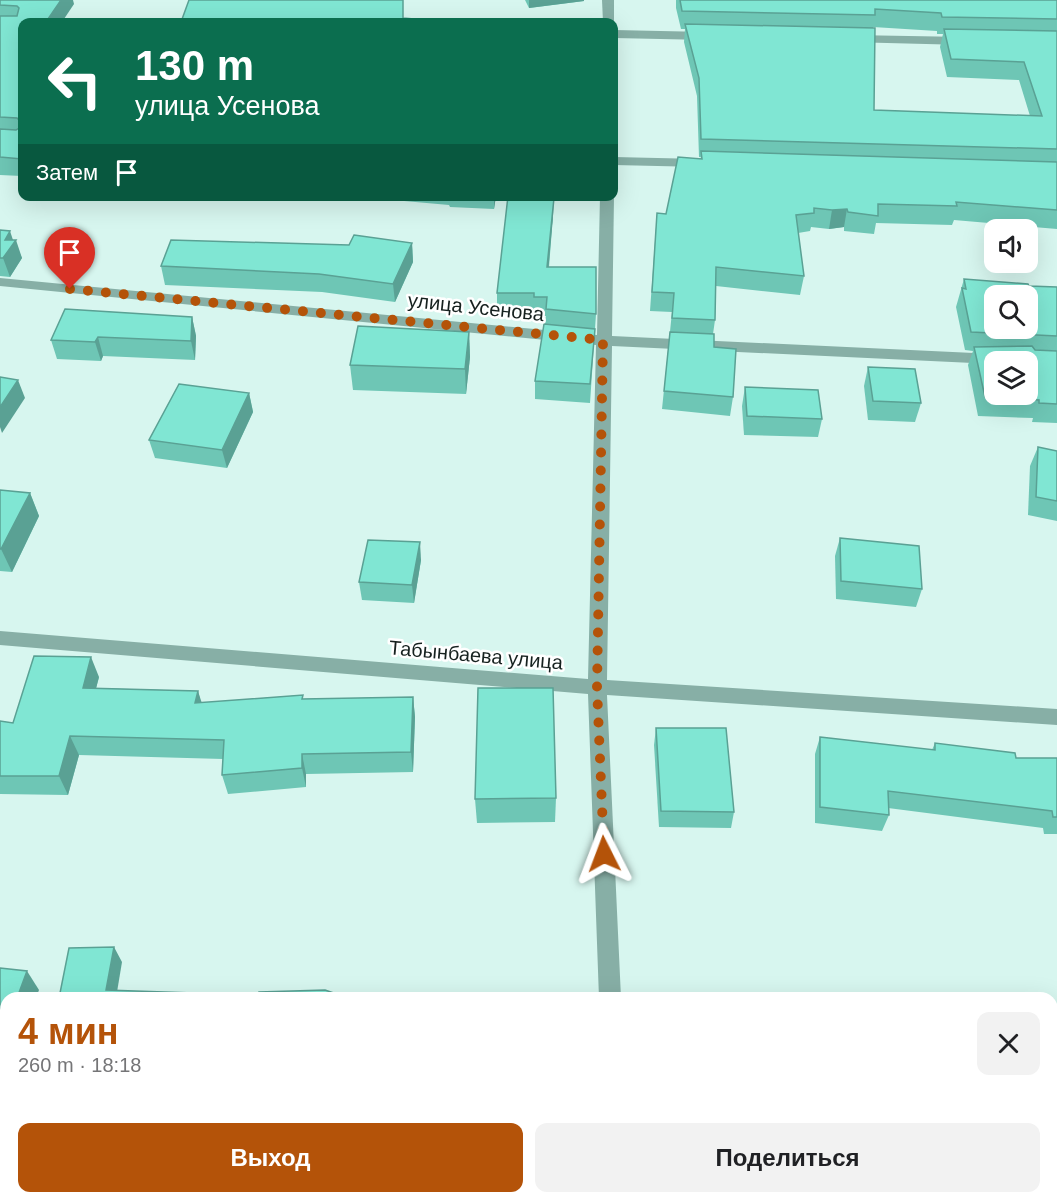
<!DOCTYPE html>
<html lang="ru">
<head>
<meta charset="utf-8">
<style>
	:root { --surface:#fff; --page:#f2f2f2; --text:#202124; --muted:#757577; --accent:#b45309 }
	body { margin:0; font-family:Helvetica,sans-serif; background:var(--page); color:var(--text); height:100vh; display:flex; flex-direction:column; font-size:22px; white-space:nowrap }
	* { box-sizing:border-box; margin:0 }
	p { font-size:20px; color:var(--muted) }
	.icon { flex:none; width:33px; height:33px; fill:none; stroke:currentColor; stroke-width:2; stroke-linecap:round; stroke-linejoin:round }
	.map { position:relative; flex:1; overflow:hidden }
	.side { position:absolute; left:0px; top:992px; width:1058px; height:212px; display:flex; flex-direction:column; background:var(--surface); border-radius:18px 18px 0 0; box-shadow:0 6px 24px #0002 }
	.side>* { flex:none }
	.banner { position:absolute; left:18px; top:18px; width:600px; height:183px; border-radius:12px; box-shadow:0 6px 24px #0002; background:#0b6e4f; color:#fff; overflow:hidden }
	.fabs { position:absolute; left:984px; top:219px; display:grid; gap:12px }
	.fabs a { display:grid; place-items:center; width:54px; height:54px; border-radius:12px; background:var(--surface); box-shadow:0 6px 24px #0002; font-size:30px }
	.pin { position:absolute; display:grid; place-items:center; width:51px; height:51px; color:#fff; margin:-62px -26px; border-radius:50% 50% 50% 0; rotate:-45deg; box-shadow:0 0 6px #0007 }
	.pin .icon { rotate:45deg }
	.me { position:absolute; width:66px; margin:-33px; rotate:357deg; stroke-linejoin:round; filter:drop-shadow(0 0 4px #0008) }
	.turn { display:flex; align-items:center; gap:21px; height:126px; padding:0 18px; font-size:27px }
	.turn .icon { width:78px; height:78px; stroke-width:2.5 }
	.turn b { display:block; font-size:42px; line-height:51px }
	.then { display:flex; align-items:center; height:57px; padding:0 18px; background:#0003; gap:12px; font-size:22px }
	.round { display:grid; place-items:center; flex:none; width:63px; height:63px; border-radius:12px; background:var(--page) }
	.head { display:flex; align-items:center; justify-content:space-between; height:102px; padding:0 18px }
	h1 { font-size:36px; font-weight:700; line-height:45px; color:var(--accent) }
	.primary-button { display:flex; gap:12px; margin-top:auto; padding:12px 18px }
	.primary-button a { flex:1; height:69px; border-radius:12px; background:var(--accent); color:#fff; font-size:24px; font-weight:700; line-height:69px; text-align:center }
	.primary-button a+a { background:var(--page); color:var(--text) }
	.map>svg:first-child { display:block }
</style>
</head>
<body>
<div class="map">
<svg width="1057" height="1202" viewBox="0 0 1057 1202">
	<rect width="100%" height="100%" fill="#d7f6ef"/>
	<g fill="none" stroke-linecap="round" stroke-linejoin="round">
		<g fill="#87afa6" fill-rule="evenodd">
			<path d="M602 0H614V24L603 22Z"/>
			<path d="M614 30 707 32 713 36 707 40 614 38Z"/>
			<path d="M852 35 965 37 971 41 965 45 848 42V36Z"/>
			<path d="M614 157 701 159 708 163 701 167 614 165Z"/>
			<path d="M600 196H614L612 336 995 354 1003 359 1001 362H994V364L612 346 607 680 1057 709V725L607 695 621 998H599L588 694 0 645V631L588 679 596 345 0 286V278L597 335Z"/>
			<path d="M0 1131 6 1132V1156L0 1155Z"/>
			<path d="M443 1197H507L509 1202H445Z"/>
			<rect x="607" y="1197" width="24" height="5"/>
		</g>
	</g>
	<g fill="#6ec6b5" fill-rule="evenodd">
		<path d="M0 0 74 4 22 22V176L0 175Z"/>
		<path d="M525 0H584V1L529 8Z"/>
		<path d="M676 0H1057V229L954 220 952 225 876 223 874 234 844 231V227L829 229 811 227 810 231 798 233 804 276 800 295 716 286 715 320 713 334 714 347 733 397 730 416 662 409 672 312 650 311 657 213 666 214 700 159 701 157H699L697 96 684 42 685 29H681L676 8ZM873 27 937 31V34H943L940 47 947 77 1019 80 1030 116 874 110Z"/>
		<path d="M348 196H496L494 209 450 207 449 205Z"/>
		<path d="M553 216 549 267 596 314 590 403 535 399V381L545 324 546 316H534V312L497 311V293Z"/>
		<path d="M0 230 13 240 22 258 10 277 0 276Z"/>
		<path d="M412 243 413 262 395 302 322 292 165 285 161 266 349 245Z"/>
		<path d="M964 279 1029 286 1057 287V423L1032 422 1033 418 978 416 968 365 973 351 965 350 956 307Z"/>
		<path d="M192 317 196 336 195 360 103 356 101 361 57 359 51 340Z"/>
		<path d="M469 332 470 357 466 394 353 390 350 365Z"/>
		<path d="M868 367 921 403 915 422 868 420 864 386Z"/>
		<path d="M745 387 822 419 818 437 744 435 742 406Z"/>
		<path d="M249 393 253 412 227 468 155 458 149 440Z"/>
		<path d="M1038 447 1057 451V521L1028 515 1030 466Z"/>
		<path d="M0 490 30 493 39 516 12 572 0 571Z"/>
		<path d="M840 538 922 589 916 607 836 599 835 556Z"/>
		<path d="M421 560 414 603 362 600 359 582Z"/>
		<path d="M99 677 96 688 198 691 201 703 303 695V699L413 697 415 717 413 772 306 774V787L228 794 222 775 223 759 79 755 68 795 0 794V721L13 723Z"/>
		<path d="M656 728 734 812 731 828 659 827 654 745Z"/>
		<path d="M820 737 932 750 935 743 1016 758H1057V834H1044L1043 828 888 808 889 815 882 831 815 823V754Z"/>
		<path d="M556 798 555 822 477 823 475 799Z"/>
		<path d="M1052 1093 1057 1094V1198L1047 1197H1052Z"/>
	</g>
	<g fill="#5aa194">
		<path d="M61 0H73L74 4 62 22H46Z"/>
		<path d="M529 0H584V1L529 8Z"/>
		<path d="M494 196H496L494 209Z"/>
		<path d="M554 198 553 216 547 285V267Z"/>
		<path d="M847 209 844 227 829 229 832 210Z"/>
		<path d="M10 231 14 243 16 240 22 258 10 277 3 258 5 240Z"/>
		<path d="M412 243 413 262 395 302 393 284Z"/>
		<path d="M192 317 196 336 195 360 191 341Z"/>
		<path d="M469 332 470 357 466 394 465 369Z"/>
		<path d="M98 337 103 356 101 361 95 342Z"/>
		<path d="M18 380 25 398 2 433 0 427V407Z"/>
		<path d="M249 393 253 412 227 468 222 450Z"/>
		<path d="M30 493 39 516 12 572 1 549Z"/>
		<path d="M420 542 421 560 414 603 412 585Z"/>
		<path d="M91 657 99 677 91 708 83 688Z"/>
		<path d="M198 691 204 710 195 703Z"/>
		<path d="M413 697 415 717 413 772 411 752Z"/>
		<path d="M70 736 79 755 68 795 59 776Z"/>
		<path d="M302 754 306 774V787L302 768Z"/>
		<path d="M114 947 122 962 116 998 106 990Z"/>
		<path d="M27 971 39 990 36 998H17Z"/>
		<path d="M6 1027V1078L0 1094V1042Z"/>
	</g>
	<g fill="#80e6d3" stroke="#5aa194" stroke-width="1.5" fill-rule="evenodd">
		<path d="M0 0H61L46 22H22V159L0 157V129L16 130 19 128V120L17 118 0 117V16H17L19 8 17 6 0 5Z"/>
		<path d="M189 0H403V18L447 22H181Z"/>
		<path d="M680 0H1057V19L942 17 941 13 875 9V15L682 11Z"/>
		<path d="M685 24 875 28 874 110 1042 116 1024 62 951 59 944 29 1057 31V149L701 139 699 78Z"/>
		<path d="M701 151 1057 162V210L956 202 957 206 878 204V216L848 212 847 209 832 210 814 208V213L796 215 804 276 716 267 715 320 672 318 674 293 652 292 657 213 666 214 678 157 702 159Z"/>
		<path d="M508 196 554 198 547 267H596V314L546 309 547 297H534V293H497Z"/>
		<path d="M0 230 10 231 5 240H16L3 258H0Z"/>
		<path d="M354 235 412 243 393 284 319 274 161 266 171 240 349 245Z"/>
		<path d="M964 279 1028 284 1029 286 1057 287V336L971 332 962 288 966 289ZM994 296H1028V328H994Z"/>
		<path d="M65 309 192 317 191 341 98 337 95 342 51 340Z"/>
		<path d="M544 324 595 329 590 384 535 381Z"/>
		<path d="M358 326 469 332 465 369 350 365Z"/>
		<path d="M670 332 714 334V347L736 349 733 397 664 391Z"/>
		<path d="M1032 346 1035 350 1057 351V404L1039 403V400L985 397 974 347ZM994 362H1028V394H994Z"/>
		<path d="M868 367 915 369 921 403 873 401Z"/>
		<path d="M0 377 18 380 0 407Z"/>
		<path d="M179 384 249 393 222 450 149 440Z"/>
		<path d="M745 387 818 390 822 419 747 416Z"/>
		<path d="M1038 447 1057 451V501L1036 497Z"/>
		<path d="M0 490 30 493 1 549H0Z"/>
		<path d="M840 538 919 546 922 589 841 581Z"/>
		<path d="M368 540 420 542 412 585 359 582Z"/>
		<path d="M34 656 91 657 83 688 198 691 195 703 303 695 302 699 413 697 411 752 302 754V768L222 775 224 740 70 736 59 776H0V721L13 723Z"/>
		<path d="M478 688H553L556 798 475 799Z"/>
		<path d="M656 728H726L734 812 661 811Z"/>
		<path d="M820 737 935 750V743L1015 753 1016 758H1057V817H1053L1052 811 888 791 889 815 820 807Z"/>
		<path d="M114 947 106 990 193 993 192 998H59L69 948Z"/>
		<path d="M0 968 27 971 17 998H6V1027L0 1042Z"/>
		<path d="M325 990 348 998H259V992Z"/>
		<path d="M1052 1093 1057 1094V1182L1052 1181Z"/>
	</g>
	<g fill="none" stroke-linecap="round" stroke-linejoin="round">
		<path stroke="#b45309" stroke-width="10" stroke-dasharray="0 18" d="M70 289 603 340 597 687 604 854"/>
	</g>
	<g text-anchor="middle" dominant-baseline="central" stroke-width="5" stroke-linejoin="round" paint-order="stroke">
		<g font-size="20" fill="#16211f" stroke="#fff">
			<text transform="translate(476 307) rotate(6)">улица Усенова</text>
			<text transform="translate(476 655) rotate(5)">Табынбаева улица</text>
		</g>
	</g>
</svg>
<div class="fabs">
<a><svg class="icon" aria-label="sound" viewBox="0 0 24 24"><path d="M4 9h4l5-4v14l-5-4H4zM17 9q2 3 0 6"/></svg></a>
<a><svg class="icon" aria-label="search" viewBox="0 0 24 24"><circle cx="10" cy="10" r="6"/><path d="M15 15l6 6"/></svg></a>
<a><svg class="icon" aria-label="layers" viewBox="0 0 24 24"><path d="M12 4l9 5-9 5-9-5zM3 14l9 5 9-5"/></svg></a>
</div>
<div class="pin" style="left:70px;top:289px;background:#d93025"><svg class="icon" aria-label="arrive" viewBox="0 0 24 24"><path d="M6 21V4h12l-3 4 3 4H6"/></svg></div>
<svg class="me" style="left:604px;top:854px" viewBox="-20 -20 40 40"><path d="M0-17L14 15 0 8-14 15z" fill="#b45309" stroke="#fff" stroke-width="4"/></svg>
<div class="banner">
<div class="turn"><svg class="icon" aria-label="left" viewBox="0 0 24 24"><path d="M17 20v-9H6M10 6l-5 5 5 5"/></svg><div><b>130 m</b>улица Усенова</div></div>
<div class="then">Затем<svg class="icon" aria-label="arrive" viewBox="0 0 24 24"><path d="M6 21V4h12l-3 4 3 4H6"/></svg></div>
</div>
<section class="side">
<div class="head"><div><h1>4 мин</h1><p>260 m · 18:18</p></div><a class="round"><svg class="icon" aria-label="close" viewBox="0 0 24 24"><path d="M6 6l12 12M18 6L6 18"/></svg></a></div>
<div class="primary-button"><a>Выход</a><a>Поделиться</a></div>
</section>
</div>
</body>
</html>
